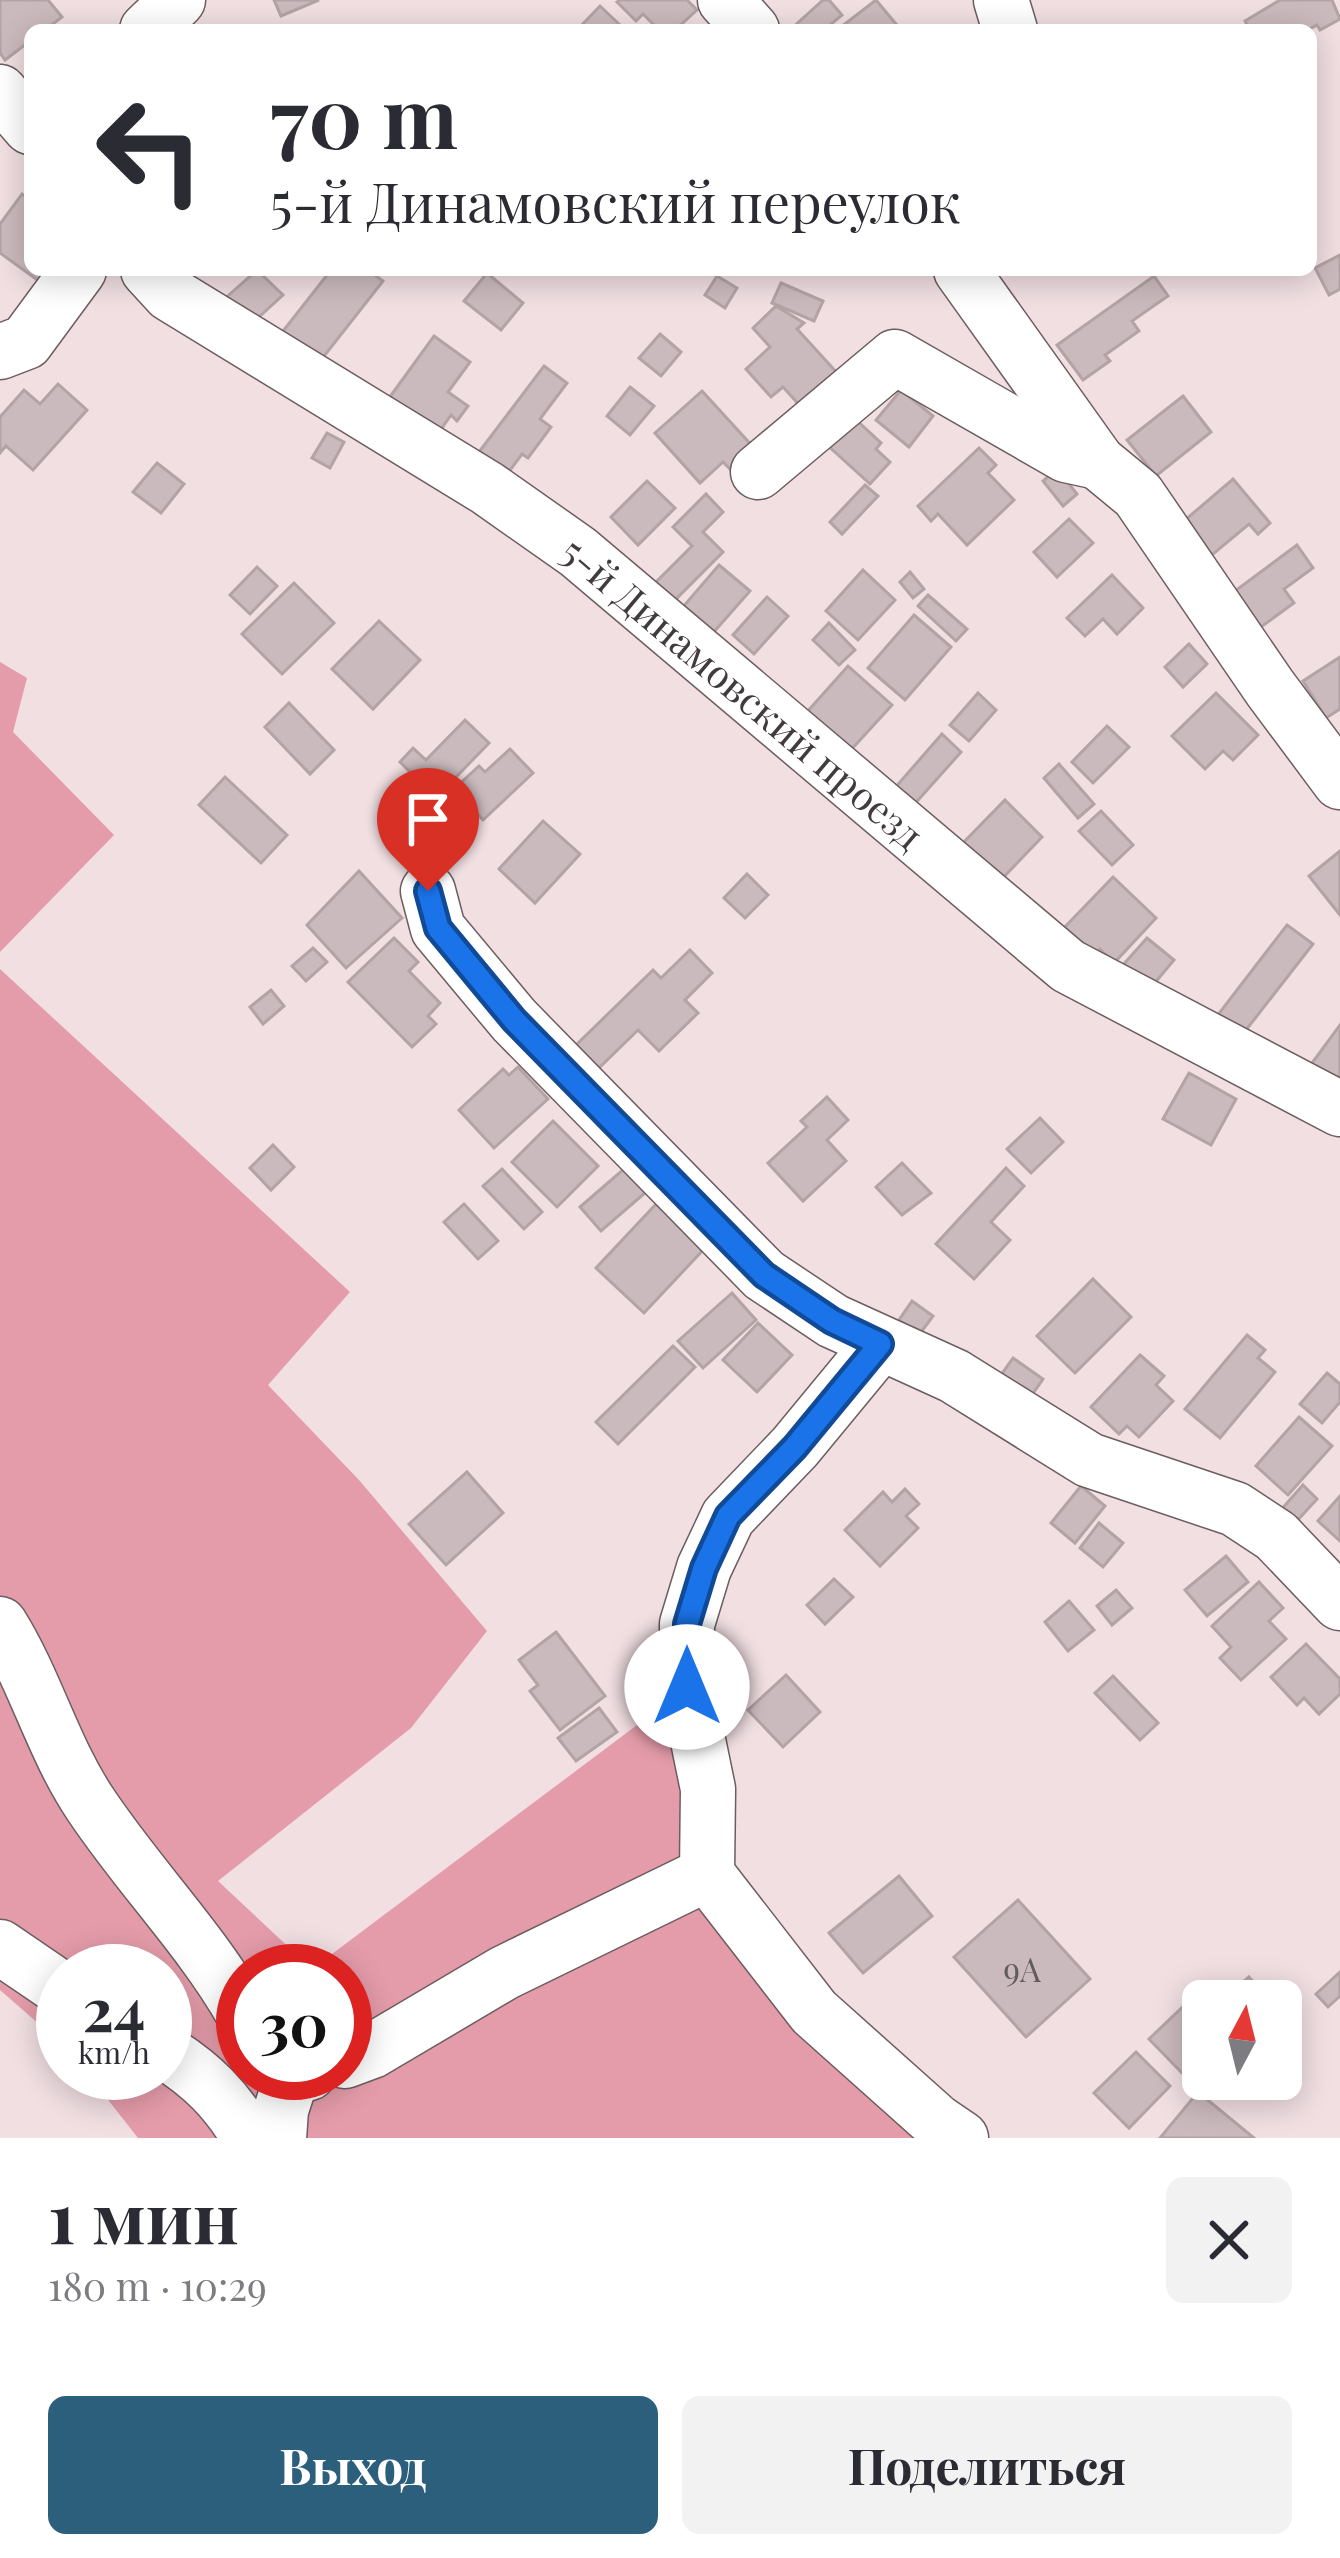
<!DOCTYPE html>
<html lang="ru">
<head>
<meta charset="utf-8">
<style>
	:root { --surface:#fff; --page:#f2f2f3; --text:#2b2b33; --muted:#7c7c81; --accent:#2b5f7b }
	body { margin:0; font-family:"Playfair Display",serif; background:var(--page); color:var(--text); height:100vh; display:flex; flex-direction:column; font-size:45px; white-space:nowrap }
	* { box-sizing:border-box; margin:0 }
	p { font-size:39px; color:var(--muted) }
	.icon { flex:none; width:66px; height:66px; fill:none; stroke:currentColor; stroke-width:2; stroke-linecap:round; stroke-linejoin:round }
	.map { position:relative; height:2138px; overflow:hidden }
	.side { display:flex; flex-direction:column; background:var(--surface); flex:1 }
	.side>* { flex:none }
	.hud { position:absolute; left:24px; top:24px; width:1293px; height:252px; border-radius:18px; box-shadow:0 6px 30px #0003; background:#fff; color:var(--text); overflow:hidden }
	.needle { width:78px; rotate:7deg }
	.fabs { position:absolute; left:1182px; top:1980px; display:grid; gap:24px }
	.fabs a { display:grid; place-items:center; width:120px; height:120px; border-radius:18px; background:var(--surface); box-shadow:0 6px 30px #0003; font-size:60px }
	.speed { position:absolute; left:36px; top:1944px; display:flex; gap:24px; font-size:60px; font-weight:700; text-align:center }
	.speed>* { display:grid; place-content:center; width:156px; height:156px; border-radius:50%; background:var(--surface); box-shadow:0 6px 30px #0003; line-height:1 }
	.speed small { font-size:30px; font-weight:400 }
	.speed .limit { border:18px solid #d22; background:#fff; color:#111 }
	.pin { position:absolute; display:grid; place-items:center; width:102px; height:102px; color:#fff; margin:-123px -51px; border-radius:50% 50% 50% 0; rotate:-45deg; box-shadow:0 0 12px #0007 }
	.pin .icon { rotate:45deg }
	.me { position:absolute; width:132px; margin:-66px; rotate:0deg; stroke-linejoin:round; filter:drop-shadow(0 0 9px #0008) }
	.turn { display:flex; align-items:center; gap:42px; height:252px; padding:0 48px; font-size:54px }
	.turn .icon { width:156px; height:156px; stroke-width:2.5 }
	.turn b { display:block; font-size:84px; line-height:102px }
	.round { display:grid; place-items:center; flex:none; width:126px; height:126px; border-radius:18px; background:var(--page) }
	.overview { display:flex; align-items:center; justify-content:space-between; height:204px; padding:0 48px }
	h1 { font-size:72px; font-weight:700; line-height:90px }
	.action { display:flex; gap:24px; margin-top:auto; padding:24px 48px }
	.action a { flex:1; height:138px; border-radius:18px; background:var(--accent); color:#fff; font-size:48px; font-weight:700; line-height:138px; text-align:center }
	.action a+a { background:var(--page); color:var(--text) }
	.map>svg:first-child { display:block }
</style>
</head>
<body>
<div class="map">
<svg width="1340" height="2138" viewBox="0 0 1340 2138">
	<rect width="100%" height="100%" fill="#f1dfe2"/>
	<g fill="#e59caa" fill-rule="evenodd">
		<path d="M0 662 27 678 13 732 114 835 0 952Z"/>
		<path d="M0 969 350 1292 268 1385 359 1480 487 1631 411 1728 218 1881 312 1969 677 1695 701 1828 947 2138H138L87 2073H165V1971H63V2045L0 1990ZM243 1971H345V2073H243Z"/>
	</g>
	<g fill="#cbbabd" stroke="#b3a3a5" stroke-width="3">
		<path d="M0 0H48L62 17 45 30H30V41L5 60 0 53Z"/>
		<path d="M274 0H319L281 16Z"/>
		<path d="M620 0H687L697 10 675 30H659L643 14 636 21 617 2Z"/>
		<path d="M823 0H829L842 15 824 30H790Z"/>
		<path d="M876 0 901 30H837Z"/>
		<path d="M1280 0H1332L1340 19 1320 30 1317 25 1308 30H1250L1245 21Z"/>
		<path d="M600 6 621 26 617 30H577Z"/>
		<path d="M22 194 30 200V270H59L47 287 0 253V224Z"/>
		<path d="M1340 255V289L1329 295 1315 268Z"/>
		<path d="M257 270 283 295 247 328 222 301Z"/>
		<path d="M331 270H368L383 281 314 369 276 340Z"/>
		<path d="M487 273 523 303 501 330 464 301Z"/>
		<path d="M717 276 737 288 725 308 705 295Z"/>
		<path d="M1154 276 1168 296 1132 321 1139 331 1105 355 1110 361 1083 380 1057 345Z"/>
		<path d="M781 283 823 301 814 321 772 303Z"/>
		<path d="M776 306 804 323 797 329 839 375 802 408 783 387 771 397 746 369 770 347 753 328Z"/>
		<path d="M660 334 681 352 661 376 639 358Z"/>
		<path d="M434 336 470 362 448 392 468 406 457 421 451 415 433 441 384 405Z"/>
		<path d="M544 366 567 383 540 419 551 427 528 458 522 454 505 477 476 456Z"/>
		<path d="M58 384 87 410 33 470 6 446 0 453V417L24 390 40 404Z"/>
		<path d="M630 387 654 406 630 435 607 416Z"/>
		<path d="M901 390 933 416 909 447 876 420Z"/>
		<path d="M702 391 755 449 731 470 723 462 700 483 655 433Z"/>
		<path d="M1183 396 1211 432 1156 476 1127 440Z"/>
		<path d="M852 416 881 443 876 449 890 462 870 484 826 444Z"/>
		<path d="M327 433 344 442 330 468 312 458Z"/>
		<path d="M979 448 996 465 988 473 1014 500 967 545 938 514 931 521 918 506Z"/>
		<path d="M157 463 184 484 161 513 133 492Z"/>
		<path d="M1057 469 1077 494 1063 506 1043 481Z"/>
		<path d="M1233 479 1270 523 1258 534 1249 524 1212 555 1184 521Z"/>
		<path d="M647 481 675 508 638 545 611 517Z"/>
		<path d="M865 485 878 496 842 534 830 522Z"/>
		<path d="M706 494 723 512 703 532 723 552 670 605 652 586 692 546 673 527Z"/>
		<path d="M1069 519 1093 543 1057 577 1034 552Z"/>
		<path d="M1297 545 1313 568 1284 589 1294 603 1261 627 1235 591Z"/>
		<path d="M719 565 750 591 706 641 676 615Z"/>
		<path d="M257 567 277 586 250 614 230 595Z"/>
		<path d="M863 570 895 600 858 640 826 611Z"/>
		<path d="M910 572 924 589 913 598 900 582Z"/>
		<path d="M1112 575 1143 608 1117 634 1103 619 1085 636 1067 618Z"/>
		<path d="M294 583 334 623 282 674 242 634Z"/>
		<path d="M928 595 967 629 956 641 918 606Z"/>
		<path d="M767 597 788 616 754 654 733 635Z"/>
		<path d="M914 615 951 647 905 700 868 668Z"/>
		<path d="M379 621 420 660 373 709 332 669Z"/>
		<path d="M829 623 855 650 839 665 813 640Z"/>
		<path d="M1189 644 1207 664 1183 687 1165 667Z"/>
		<path d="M1340 657V709L1326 718 1303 681Z"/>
		<path d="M848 666 892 705 850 751 807 712Z"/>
		<path d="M978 693 996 710 969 741 950 725Z"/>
		<path d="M1216 693 1258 735 1233 760 1223 751 1205 769 1172 736Z"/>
		<path d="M289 703 334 750 310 774 265 727Z"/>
		<path d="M465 720 489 743 430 804 403 779 410 772 400 762 413 748 426 760Z"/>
		<path d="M1107 726 1129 747 1093 783 1072 762Z"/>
		<path d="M942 734 961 752 912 807 893 790Z"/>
		<path d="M510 749 533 773 483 820 454 789 479 766 485 772Z"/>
		<path d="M1059 764 1094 804 1078 818 1044 778Z"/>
		<path d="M225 777 287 835 261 863 199 805Z"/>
		<path d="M1005 800 1042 837 998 883 960 846Z"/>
		<path d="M1101 811 1133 845 1112 865 1079 831Z"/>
		<path d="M543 821 580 854 535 903 499 869Z"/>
		<path d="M1340 851V915L1309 876Z"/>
		<path d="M359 871 402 918 346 968 307 925Z"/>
		<path d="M747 874 768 895 745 918 724 898Z"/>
		<path d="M1113 877 1156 918 1114 963 1100 949 1090 959 1061 931Z"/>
		<path d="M1287 925 1313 944 1239 1039 1214 1020Z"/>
		<path d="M394 938 418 962 409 971 440 1003 428 1016 436 1024 412 1047 348 982Z"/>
		<path d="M1147 938 1174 960 1149 990 1121 967Z"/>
		<path d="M313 948 327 962 306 981 292 966Z"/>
		<path d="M690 950 712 973 685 1000 698 1013 659 1051 638 1030 597 1070 574 1047 653 970 661 978Z"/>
		<path d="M271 990 284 1006 263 1024 250 1007Z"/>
		<path d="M1340 1025V1075L1328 1091 1304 1074Z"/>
		<path d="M518 1067 548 1099 494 1148 459 1110 503 1069 509 1075Z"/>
		<path d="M1189 1073 1236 1099 1211 1145 1163 1119Z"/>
		<path d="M827 1097 848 1120 827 1140 846 1161 803 1201 768 1163 807 1127 801 1121Z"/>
		<path d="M1040 1118 1063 1142 1031 1173 1007 1149Z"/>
		<path d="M553 1121 598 1166 557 1207 512 1162Z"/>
		<path d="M273 1145 294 1167 271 1190 250 1168Z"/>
		<path d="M902 1163 931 1193 902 1215 876 1187Z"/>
		<path d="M625 1168 646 1192 601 1231 580 1207Z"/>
		<path d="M1006 1168 1024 1186 991 1222 1010 1240 974 1279 936 1244Z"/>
		<path d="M502 1169 542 1212 524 1229 483 1186Z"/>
		<path d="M464 1204 498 1241 478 1259 444 1222Z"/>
		<path d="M656 1204 704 1249 644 1313 596 1268Z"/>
		<path d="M1093 1279 1131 1317 1075 1373 1037 1336Z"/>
		<path d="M732 1293 756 1320 703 1368 678 1341Z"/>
		<path d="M912 1301 933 1316 919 1335 899 1320Z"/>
		<path d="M758 1323 792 1355 757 1392 723 1360Z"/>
		<path d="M1247 1335 1265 1350 1258 1358 1275 1372 1220 1438 1185 1409Z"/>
		<path d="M673 1346 695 1367 618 1444 596 1422Z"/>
		<path d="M1140 1355 1164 1376 1156 1385 1173 1401 1139 1437 1127 1426 1119 1434 1091 1407Z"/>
		<path d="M1013 1358 1043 1379 1024 1406 994 1385Z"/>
		<path d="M1327 1373 1340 1384V1402L1322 1423 1300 1404Z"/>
		<path d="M1299 1417 1332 1446 1288 1495 1256 1466Z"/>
		<path d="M467 1472 503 1513 446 1565 409 1524Z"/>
		<path d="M1303 1485 1317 1499 1294 1524 1279 1512Z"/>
		<path d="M1081 1486 1105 1506 1075 1543 1051 1523Z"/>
		<path d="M905 1489 919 1504 906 1516 918 1528 880 1566 845 1530 883 1492 892 1502Z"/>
		<path d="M1340 1496V1541L1318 1521Z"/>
		<path d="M1099 1523 1123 1543 1103 1567 1080 1548Z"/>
		<path d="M1226 1556 1248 1582 1207 1616 1185 1590Z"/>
		<path d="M834 1579 853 1597 825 1624 807 1605Z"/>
		<path d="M1259 1582 1283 1608 1269 1621 1286 1639 1241 1680 1220 1658 1231 1647 1212 1626Z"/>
		<path d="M1116 1590 1132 1608 1112 1625 1097 1606Z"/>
		<path d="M1069 1601 1094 1630 1068 1651 1045 1622Z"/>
		<path d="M556 1632 605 1696 560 1730 530 1691 538 1685 519 1660Z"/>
		<path d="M1306 1644 1340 1679V1694L1319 1714 1304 1698 1297 1705 1271 1677Z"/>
		<path d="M786 1675 820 1712 783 1747 748 1710Z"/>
		<path d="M1113 1676 1158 1723 1140 1740 1095 1693Z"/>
		<path d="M599 1708 617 1732 576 1761 558 1738Z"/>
		<path d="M899 1876 932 1916 863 1973 829 1933Z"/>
		<path d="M1018 1900 1090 1979 1026 2037 954 1957Z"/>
		<path d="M1340 1972V1996L1328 2007 1316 1994Z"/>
		<path d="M1249 1977 1269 2001H1233L1228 1995Z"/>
		<path d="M1189 2001 1203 2016V2053L1182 2073 1149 2039Z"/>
		<path d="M1281 2018 1293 2031 1281 2042Z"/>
		<path d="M1136 2052 1170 2086 1129 2128 1094 2093Z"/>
		<path d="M1198 2092 1254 2138H1160Z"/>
	</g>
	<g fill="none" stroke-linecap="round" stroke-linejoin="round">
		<defs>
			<g id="minor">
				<path d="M725 0 752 30"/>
				<path d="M1001 0 1010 30"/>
				<path d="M147 30 178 0"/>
				<path d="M0 92 30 127"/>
				<path id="s1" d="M148 270 170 294 487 488 578 552 1068 966 1340 1109"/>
				<path d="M961 270 1098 462 1138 495 1270 688 1340 782"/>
				<path d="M0 352 26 342 79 270"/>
				<path d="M758 472 895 357 1066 455 1098 462"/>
				<path d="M428 891 438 929 514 1020 764 1275 833 1321 954 1376 1089 1460 1235 1509 1276 1536 1340 1603"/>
				<path d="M880 1344 795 1447 728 1517 704 1568 687 1624V1687L708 1789 707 1874 814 2012 936 2121 961 2138"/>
				<path d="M0 1624C36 1681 53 1749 91 1805 139 1877 200 1938 243 2013"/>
				<path d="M0 1947 63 1990"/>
				<path d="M165 2052C202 2075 227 2100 249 2138"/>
				<path d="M345 2061 372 2051 504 1973 707 1874"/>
				<path d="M279 2138 281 2110 291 2079 309 2073"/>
			</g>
		</defs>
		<use href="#minor" stroke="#6c5d60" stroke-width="57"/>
		<use href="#minor" stroke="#fff" stroke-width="54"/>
	</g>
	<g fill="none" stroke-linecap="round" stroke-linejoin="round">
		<defs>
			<path id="route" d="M428 891 438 928 514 1020 764 1275 832 1321 880 1344 795 1447 728 1516 704 1568 687 1624V1687"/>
		</defs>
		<use href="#route" stroke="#114b97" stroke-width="30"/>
		<use href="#route" stroke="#1a73e8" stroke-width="21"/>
	</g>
	<g text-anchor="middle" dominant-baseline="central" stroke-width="12" stroke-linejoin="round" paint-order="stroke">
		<g font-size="33" fill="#645b5c">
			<text x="1022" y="1968">9А</text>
		</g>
		<g font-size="39" fill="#423b3c" stroke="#fff">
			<text stroke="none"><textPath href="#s1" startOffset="732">5-й Динамовский проезд</textPath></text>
		</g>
	</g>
</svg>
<div class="fabs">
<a><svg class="needle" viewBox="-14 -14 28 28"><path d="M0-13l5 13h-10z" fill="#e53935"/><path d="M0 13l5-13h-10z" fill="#7c7c81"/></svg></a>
</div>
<div class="speed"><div>24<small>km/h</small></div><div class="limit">30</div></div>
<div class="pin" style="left:428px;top:891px;background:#d93025"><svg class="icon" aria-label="arrive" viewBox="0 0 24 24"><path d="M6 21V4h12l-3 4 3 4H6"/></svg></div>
<svg class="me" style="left:687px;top:1687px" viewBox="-20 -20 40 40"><circle r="19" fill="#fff"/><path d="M0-13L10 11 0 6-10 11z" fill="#1a73e8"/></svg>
<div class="hud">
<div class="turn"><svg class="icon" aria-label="left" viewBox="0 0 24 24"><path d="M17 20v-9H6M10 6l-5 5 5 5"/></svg><div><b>70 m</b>5-й Динамовский переулок</div></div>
</div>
</div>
<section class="side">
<div class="overview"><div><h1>1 мин</h1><p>180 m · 10:29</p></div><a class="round"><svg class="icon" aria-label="close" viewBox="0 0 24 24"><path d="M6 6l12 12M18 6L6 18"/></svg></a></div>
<div class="action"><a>Выход</a><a>Поделиться</a></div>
</section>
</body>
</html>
